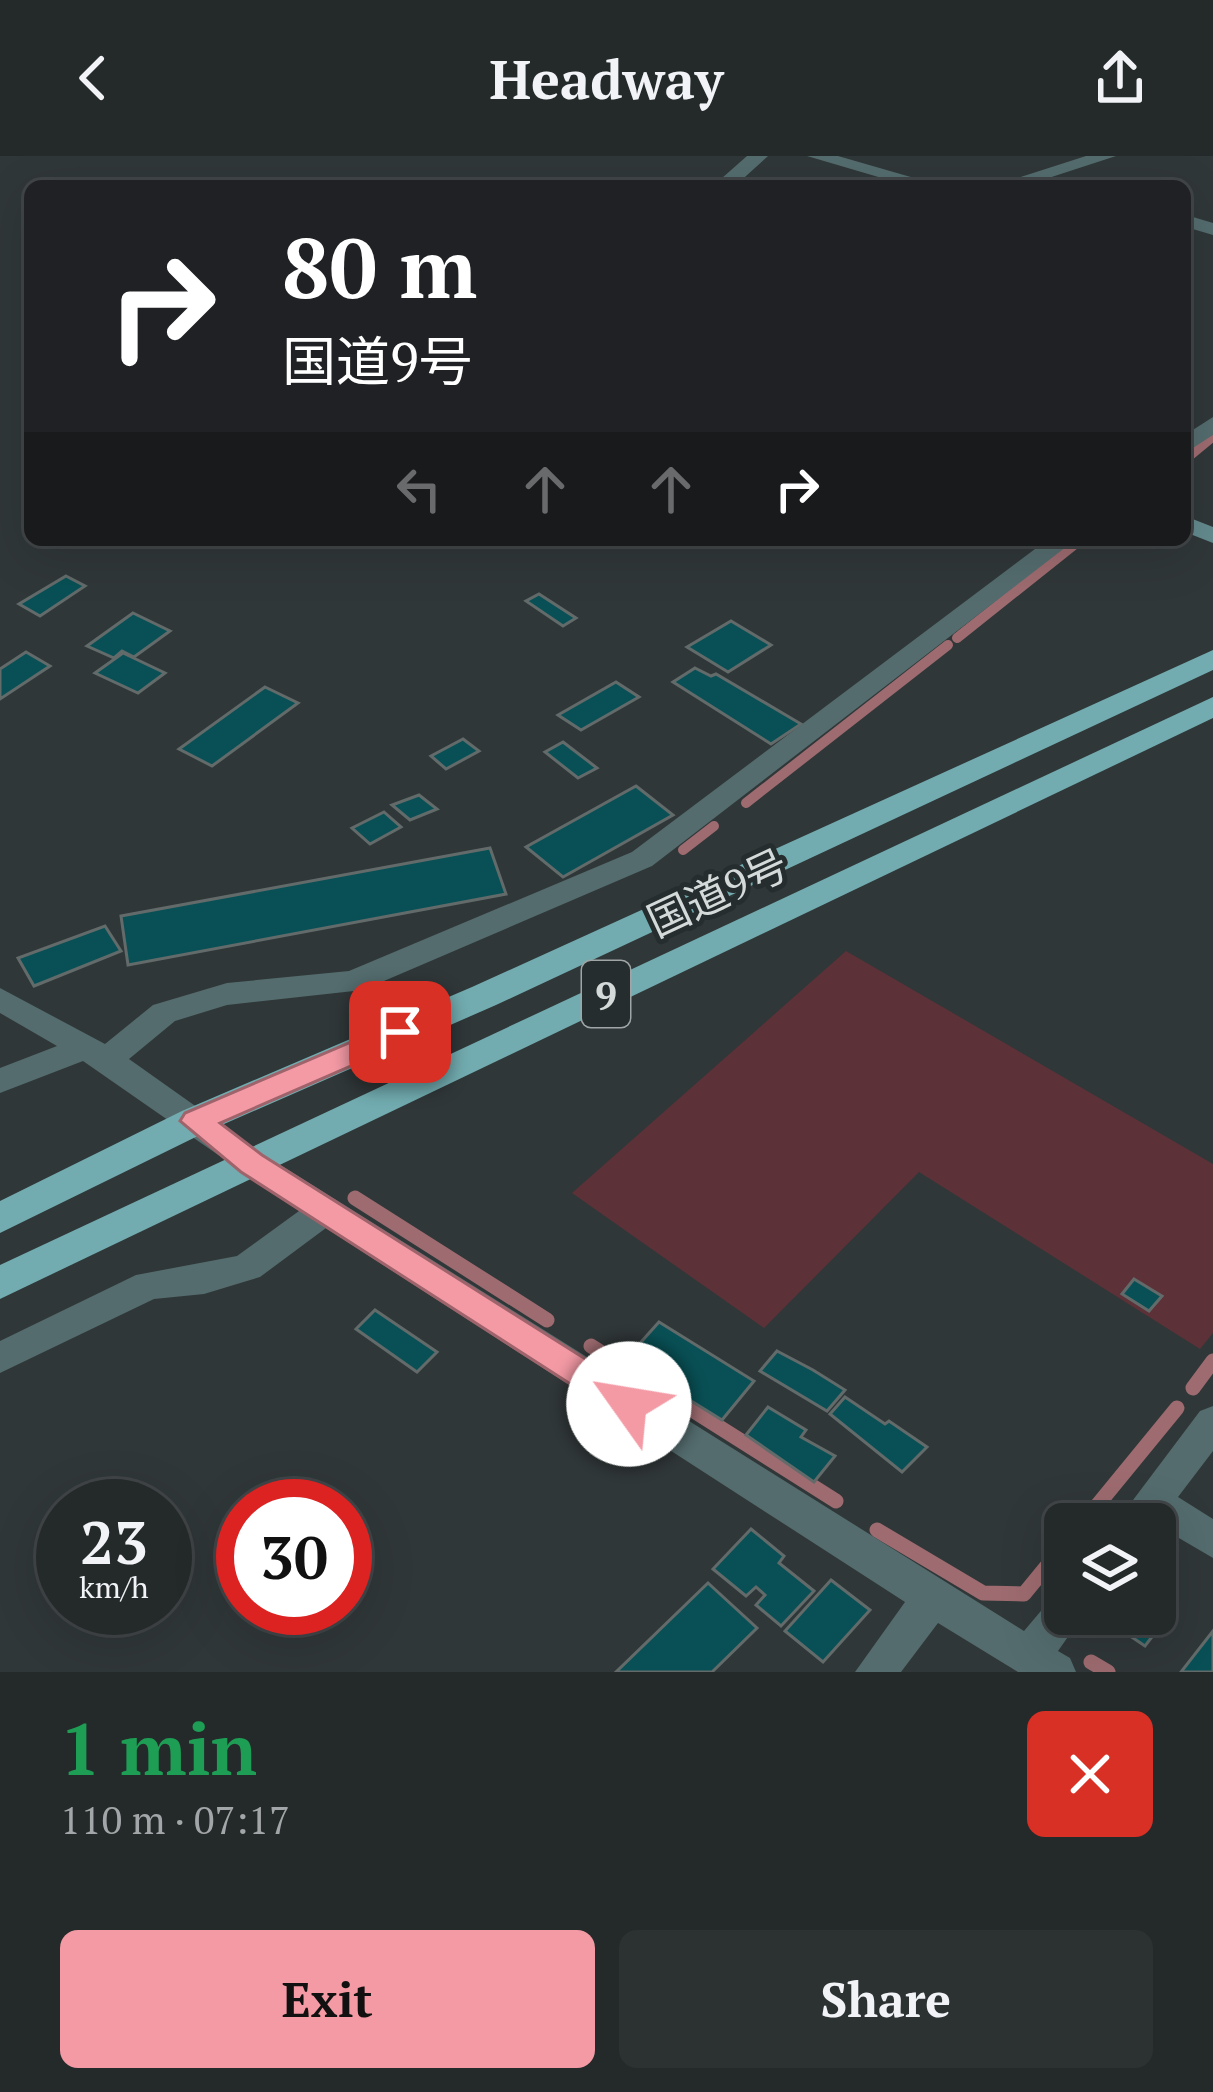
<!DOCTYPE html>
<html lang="en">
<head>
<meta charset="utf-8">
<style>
	:root { --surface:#24292a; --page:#2c3132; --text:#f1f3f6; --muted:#a3a6a8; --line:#414547; --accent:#f49aa5 }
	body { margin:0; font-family:"PT Serif","Noto Sans JP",serif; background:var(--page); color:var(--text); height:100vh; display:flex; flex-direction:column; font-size:45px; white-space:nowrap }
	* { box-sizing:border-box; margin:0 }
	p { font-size:39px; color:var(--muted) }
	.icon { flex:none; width:66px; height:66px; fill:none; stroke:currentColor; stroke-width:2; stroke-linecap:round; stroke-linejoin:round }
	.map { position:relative; height:1516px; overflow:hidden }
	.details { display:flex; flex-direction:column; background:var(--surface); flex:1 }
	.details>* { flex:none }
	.top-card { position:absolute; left:24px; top:24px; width:1167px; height:366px; border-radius:18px; box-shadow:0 12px 48px #0002,0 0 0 3px var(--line); background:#202124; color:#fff; overflow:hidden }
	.tools { position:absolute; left:1044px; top:1347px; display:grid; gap:24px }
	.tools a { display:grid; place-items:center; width:132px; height:132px; border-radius:18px; background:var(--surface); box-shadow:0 12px 48px #0002,0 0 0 3px var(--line); font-size:60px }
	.speed { position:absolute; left:36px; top:1323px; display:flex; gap:24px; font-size:60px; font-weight:700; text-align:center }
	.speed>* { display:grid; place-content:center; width:156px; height:156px; border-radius:50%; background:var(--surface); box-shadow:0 12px 48px #0002,0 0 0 3px var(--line); line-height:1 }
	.speed small { font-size:30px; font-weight:400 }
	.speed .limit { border:18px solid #d22; background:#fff; color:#111 }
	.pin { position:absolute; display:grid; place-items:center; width:102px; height:102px; color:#fff; margin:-51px; border-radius:24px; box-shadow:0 6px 18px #0006 }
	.me { position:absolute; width:132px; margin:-66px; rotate:302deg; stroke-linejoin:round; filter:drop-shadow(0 0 9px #0008) }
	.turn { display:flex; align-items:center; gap:42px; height:252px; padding:0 60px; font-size:54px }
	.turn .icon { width:156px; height:156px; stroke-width:2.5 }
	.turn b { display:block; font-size:84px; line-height:102px }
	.lanes { display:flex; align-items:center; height:114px; padding:0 60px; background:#0003; justify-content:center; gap:60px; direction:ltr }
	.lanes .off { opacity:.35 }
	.round { display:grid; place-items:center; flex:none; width:126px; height:126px; border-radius:18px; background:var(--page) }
	.headline { display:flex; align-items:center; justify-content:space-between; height:204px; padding:0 60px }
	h1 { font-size:72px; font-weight:700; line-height:90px; color:#1e9e55 }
	.primary-button { display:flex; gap:24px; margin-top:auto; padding:24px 60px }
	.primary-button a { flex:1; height:138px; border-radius:18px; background:var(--accent); color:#111; font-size:48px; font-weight:700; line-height:138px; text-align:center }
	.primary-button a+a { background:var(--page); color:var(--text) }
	header { display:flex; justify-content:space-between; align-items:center; height:156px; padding:0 60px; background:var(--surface); font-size:54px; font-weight:700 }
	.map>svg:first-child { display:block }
</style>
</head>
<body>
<header><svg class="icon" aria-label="back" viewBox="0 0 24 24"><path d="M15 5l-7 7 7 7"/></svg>Headway<svg class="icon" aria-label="share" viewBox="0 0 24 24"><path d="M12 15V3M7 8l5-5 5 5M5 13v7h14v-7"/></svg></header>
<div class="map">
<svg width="1213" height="1516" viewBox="0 0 1213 1516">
	<rect width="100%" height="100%" fill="#303738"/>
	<path fill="#5c3238" d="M846 795 1213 1008V1177L1200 1193 919 1016 764 1172 572 1037Z"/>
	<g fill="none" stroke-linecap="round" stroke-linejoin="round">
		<path stroke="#9d6b70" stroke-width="9" d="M1185 304 1213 281"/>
		<g stroke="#9d6b70" stroke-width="10">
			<path d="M957 482 1080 384"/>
			<path d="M746 647 948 489"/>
			<path d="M683 694 714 670"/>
		</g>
		<g stroke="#9d6b70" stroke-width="15">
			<path d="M355 1042 547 1164"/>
			<path d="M591 1190 836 1345"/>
			<path d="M1193 1232 1213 1205"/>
			<path d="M1082 1368 1177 1252"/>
			<path d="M877 1374 983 1437 1024 1438 1065 1388"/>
			<path d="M1091 1506 1108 1516"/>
		</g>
	</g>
	<g fill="#085055" stroke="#626a6a" stroke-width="3">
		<path d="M66 420 85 430 40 460 19 448Z"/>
		<path d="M539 438 576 462 563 470 526 445Z"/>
		<path d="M133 457 170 475 134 501 122 495 114 502 87 490Z"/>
		<path d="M731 465 771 489 728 516 687 491Z"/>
		<path d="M26 496 50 510 0 543V513Z"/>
		<path d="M123 497 165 517 138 537 95 517Z"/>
		<path d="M695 512 711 520 716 518 801 568 771 588 673 526Z"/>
		<path d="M616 526 639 541 581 574 558 559Z"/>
		<path d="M265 531 298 547 212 610 179 593Z"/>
		<path d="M463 583 479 595 446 613 431 600Z"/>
		<path d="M563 586 597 612 578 622 545 596Z"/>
		<path d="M636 630 673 659 563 721 526 691Z"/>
		<path d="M419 639 437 653 410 664 392 649Z"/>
		<path d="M384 656 401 671 370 688 352 672Z"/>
		<path d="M490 692 506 738 128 809 121 760Z"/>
		<path d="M105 770 121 795 34 830 18 802Z"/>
		<path d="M1134 1123 1162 1140 1149 1155 1122 1138Z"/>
		<path d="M375 1154 437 1196 417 1216 356 1173Z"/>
		<path d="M659 1166 754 1225 722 1264 625 1204Z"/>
		<path d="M777 1195 813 1214 845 1234 827 1255 760 1215Z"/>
		<path d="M845 1241 885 1268 889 1265 927 1291 902 1316 830 1258Z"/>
		<path d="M768 1251 806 1274 801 1281 835 1300 814 1326 746 1279Z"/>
		<path d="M751 1373 784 1400 779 1407 814 1435 781 1470 756 1449 765 1439 756 1431 746 1440 713 1413Z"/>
		<path d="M831 1424 870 1454 823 1506 785 1475Z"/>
		<path d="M708 1427 757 1472 712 1516H616Z"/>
		<path d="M1113 1458H1145L1161 1469 1145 1490 1108 1465Z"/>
		<path d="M1213 1475V1516H1181Z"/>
	</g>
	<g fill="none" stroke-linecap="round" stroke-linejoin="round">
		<g fill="#546c6e" fill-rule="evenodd">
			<path d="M747 0H768L735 30H713Z"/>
			<path d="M807 0H838L942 30H909Z"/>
			<path d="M1086 0H1116L1024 30H993Z"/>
			<path d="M1193 61 1213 67V79L1186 71 1185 64Z"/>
			<path d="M1213 261V279L1185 297V279Z"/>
			<path d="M1047 384H1075L652 710 363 834 227 849 175 865 129 903 263 998 1024 1475 1051 1443 1065 1437V1458H1084L1058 1495 1070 1502 1076 1516H1018L938 1467 901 1516H855L905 1446 326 1072 260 1121 204 1138 154 1143 0 1217V1185L136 1119 237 1100 299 1055 83 905 0 937V912L57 890 0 857V832L105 888 153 849 227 827 349 815 632 696Z"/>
			<path d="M1213 1250V1295L1178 1341 1213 1363V1402L1155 1368H1115L1200 1255Z"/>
		</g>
		<path fill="#638a8e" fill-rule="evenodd" d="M1185 360 1213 371V387L1185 376Z"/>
		<g fill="#72acb0" fill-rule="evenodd">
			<path d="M1213 494V514L496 849 208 975 0 1077V1045L182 955 472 831Z"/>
			<path d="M1213 541V562L0 1143V1109Z"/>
		</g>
	</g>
	<path fill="#f49aa5" stroke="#9f646b" stroke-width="3" d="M400 865 411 868 415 876 411 884 220 967 262 999 641 1238 646 1248 641 1258 629 1263 617 1258 241 1016 180 965 185 957Z"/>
	<g text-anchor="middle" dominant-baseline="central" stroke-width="10" stroke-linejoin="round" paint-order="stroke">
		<rect fill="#262d2e" stroke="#a0a5a6" stroke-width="3" x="582" y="805" width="48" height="66" rx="9"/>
		<g font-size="39" font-weight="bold" fill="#d4d9d9">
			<text x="606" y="838">9</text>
		</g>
		<g font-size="42" fill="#d4d9d9" stroke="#262d2e">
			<text transform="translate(717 736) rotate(-25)">国道9号</text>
		</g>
	</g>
</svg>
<div class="tools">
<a><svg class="icon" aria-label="layers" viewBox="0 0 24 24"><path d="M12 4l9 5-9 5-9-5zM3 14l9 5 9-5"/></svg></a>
</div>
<div class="speed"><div>23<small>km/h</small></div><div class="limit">30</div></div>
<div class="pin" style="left:400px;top:876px;background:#d93025"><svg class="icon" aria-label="arrive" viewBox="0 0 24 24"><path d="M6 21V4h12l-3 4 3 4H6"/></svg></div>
<svg class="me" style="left:629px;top:1248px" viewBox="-20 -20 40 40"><circle r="19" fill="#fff"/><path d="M0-13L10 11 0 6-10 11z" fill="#f49aa5"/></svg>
<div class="top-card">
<div class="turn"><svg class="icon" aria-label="right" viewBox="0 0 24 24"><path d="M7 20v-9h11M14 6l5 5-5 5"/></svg><div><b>80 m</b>国道9号</div></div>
<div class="lanes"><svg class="icon off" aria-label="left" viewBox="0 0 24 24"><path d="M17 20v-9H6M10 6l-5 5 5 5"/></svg><svg class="icon off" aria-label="ahead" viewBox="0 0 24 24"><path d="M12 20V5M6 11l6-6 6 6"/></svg><svg class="icon off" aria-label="ahead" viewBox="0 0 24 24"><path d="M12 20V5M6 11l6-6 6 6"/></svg><svg class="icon" aria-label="right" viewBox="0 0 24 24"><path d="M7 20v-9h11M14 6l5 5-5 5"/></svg></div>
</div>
</div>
<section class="details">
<div class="headline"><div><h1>1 min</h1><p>110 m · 07:17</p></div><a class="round" style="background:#d93025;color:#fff"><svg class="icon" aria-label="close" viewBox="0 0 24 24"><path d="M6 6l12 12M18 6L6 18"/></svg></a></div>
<div class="primary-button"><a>Exit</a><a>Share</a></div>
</section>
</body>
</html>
